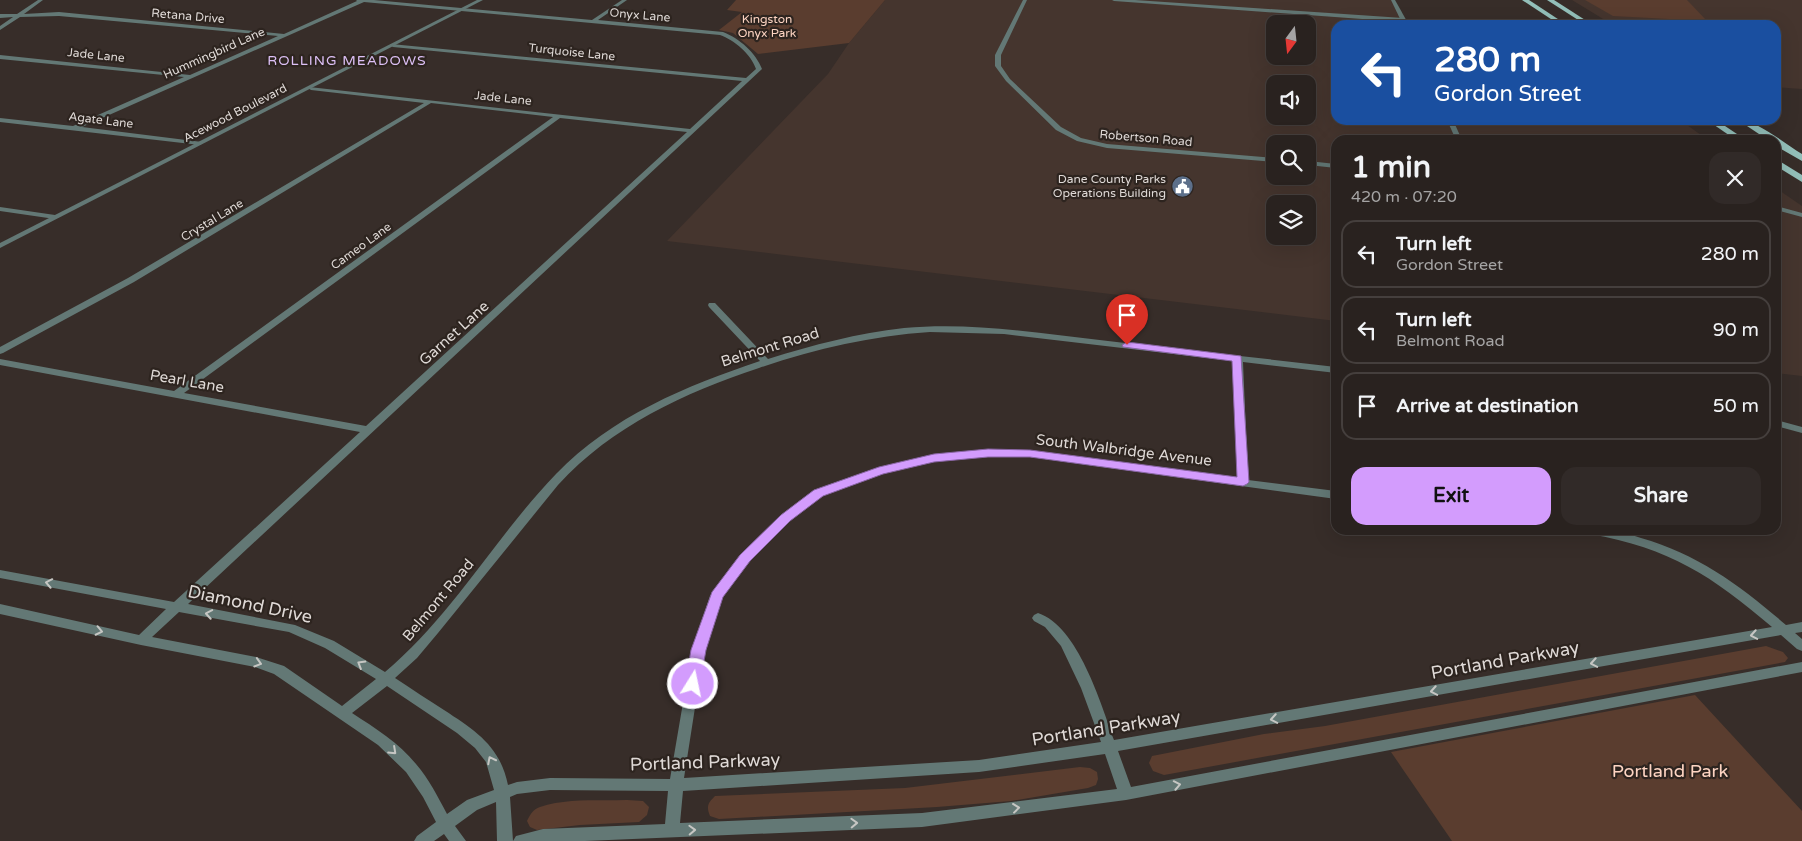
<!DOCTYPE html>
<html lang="en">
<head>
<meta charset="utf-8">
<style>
	:root { --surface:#29221f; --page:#312a28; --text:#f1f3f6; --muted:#a5a4a4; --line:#453f3d; --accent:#d39cfd }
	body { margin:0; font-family:"Varela Round",sans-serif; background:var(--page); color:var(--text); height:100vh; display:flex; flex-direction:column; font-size:19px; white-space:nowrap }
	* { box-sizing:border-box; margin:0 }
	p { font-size:16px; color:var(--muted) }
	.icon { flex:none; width:28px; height:28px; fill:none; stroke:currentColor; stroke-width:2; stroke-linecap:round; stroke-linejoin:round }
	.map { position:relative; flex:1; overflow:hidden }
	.panel { position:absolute; left:1331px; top:135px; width:450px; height:400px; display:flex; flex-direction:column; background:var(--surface); border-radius:15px; box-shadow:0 5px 20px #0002,0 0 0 1px var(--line) }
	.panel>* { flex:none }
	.banner { position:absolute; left:1331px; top:20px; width:450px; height:105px; border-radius:15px; box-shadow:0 5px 20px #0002,0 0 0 1px var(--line); background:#1a4fa0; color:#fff; overflow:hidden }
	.needle { width:32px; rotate:195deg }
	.buttons { position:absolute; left:1266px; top:15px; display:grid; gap:10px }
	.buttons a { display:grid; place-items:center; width:50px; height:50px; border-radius:10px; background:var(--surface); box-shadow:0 5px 20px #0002,0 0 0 1px var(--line); font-size:25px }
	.pin { position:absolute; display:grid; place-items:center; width:42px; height:42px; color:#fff; margin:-51px -21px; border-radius:50% 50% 50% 0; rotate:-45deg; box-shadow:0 0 5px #0007 }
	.pin .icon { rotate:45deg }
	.me { position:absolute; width:55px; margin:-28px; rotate:10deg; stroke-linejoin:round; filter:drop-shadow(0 0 4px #0008) }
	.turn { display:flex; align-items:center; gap:18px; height:105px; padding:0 20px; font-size:22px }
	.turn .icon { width:65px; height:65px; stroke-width:2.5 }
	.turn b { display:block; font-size:35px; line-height:42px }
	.round { display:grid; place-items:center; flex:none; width:52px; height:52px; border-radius:15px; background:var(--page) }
	.headline { display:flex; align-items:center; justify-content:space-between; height:85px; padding:0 20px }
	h1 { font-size:30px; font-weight:700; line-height:38px }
	.primary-button { display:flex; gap:10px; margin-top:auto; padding:10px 20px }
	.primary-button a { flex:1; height:58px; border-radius:15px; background:var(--accent); color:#111; font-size:20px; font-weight:700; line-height:58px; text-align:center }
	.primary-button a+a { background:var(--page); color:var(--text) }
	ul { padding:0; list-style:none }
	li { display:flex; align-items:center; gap:15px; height:68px; margin:0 10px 8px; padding:0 10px; border:2px solid var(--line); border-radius:15px }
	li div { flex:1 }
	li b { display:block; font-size:19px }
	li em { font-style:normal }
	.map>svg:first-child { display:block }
</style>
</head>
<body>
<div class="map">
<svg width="1802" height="841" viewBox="0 0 1802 841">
	<rect width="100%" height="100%" fill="#372d29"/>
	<g fill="#45352e" fill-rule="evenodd">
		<path d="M885 0H1393L1406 25H1336V120H1680L1708 140H1336V321L667 241 828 74 849 43ZM1275 24H1308V56H1275ZM1275 84H1308V116H1275ZM1275 144H1308V176H1275ZM1275 204H1308V236H1275Z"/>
		<path d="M1572 0H1802V89L1776 87V25H1613Z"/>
		<path d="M1776 188 1802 206V376L1776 373Z"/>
	</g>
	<g fill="#5a3d2f">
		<path d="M736 0H885L849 43 758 54 733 33 719 30 742 12 727 10Z"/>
		<path d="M1585 0H1687L1707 21 1613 16Z"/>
		<path d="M1766 646 1783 652 1788 658 1785 662 1164 775 1153 771 1149 763 1152 756 1264 734 1325 726Z"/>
		<path d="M1695 695 1802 811V841H1452L1391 752Z"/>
		<path d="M1080 767 1090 768 1097 772 1098 779 1096 785 1088 788 1011 801 937 807 719 819 710 816C706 806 708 803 715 796L905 788Z"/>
		<path d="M627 800 643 801 649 807 647 815 639 822 580 825 537 830 530 827 527 821C530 815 533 809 540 807 566 798 599 801 627 800Z"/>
	</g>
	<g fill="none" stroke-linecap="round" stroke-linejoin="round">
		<g fill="#637875" fill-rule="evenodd">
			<path d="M38 0H43L24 14 59 12 284 34 357 1 356 0H374L592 20 622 0H627L598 20 723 32C739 38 756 53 762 69L188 604 295 625 334 641 385 672C452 616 496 536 556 474 612 416 686 386 760 361L709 307 708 305 709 303H715L768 359C813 345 858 333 904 328 972 322 1040 333 1108 341 1184 350 1260 358 1336 367V373L1243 362 1248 480 1336 491V499L1030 457 988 456 934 461 882 473 822 496 789 521 749 561 722 597 704 650 684 778 979 760 1101 742 1081 688 1061 646 1045 627 1034 621 1032 618 1034 615 1038 613C1078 626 1101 704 1114 740L1772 627C1712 576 1670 548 1590 534L1586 533 1584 530C1593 530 1603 529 1611 530 1622 532 1632 535 1641 538 1698 554 1742 587 1786 625L1802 622V632L1795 633 1802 639V651L1797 649 1781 635 1118 751 1131 787 1802 662V672L1126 800 922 827 585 841H513L516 836 543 829 665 824 668 791 550 790 517 794 510 797 513 841H497L496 802 477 810 455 826 466 841H449L444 834 434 841H414L417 836 436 822 423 797 406 772 378 745 274 674 255 667 141 645 0 614V604L139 635 166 609 0 578V570L174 602 360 432 0 365V359L174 391 553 117 431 103 134 282 3 353 0 354V347L128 278 424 103 311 90 308 88 309 87 690 129 742 81 393 47 390 45 391 44 746 78 756 69C751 54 734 40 720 35L364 2 82 127 202 142 203 143 200 145 0 122V118L73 126 184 77 0 59V55L190 75 278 36 59 16 20 17 0 30V26L13 17 0 18V14H17ZM560 118 687 132 366 426 184 393ZM930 332 1004 334 1233 361 1238 478 1030 451 988 450 934 455 879 467 814 490 781 515 741 555 710 596 692 650 670 779 550 778 517 782 508 785C500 746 476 731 444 710 428 700 412 689 395 678L417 658 438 633 558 485C612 426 684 393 759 368 815 349 871 336 930 332ZM179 612 289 632 325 648 376 679 342 706 284 666 256 657 152 637ZM387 686 457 733 475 748 486 762 494 790 467 800 447 814C438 797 429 779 416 764 399 743 375 728 352 713ZM1105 754 1117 789 922 813 680 823 683 791 979 772Z"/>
			<path d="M1023 0H1027L1001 55V66L1010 79 1061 127 1081 138 1107 144 1275 158V162L1107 148 1077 141 1056 130 1006 81 995 66V55Z"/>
			<path d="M1112 0H1135L1403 18 1406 20 1403 22 1114 1Z"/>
			<path d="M1308 161 1336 164V168L1308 165Z"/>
			<path d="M0 207 55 215 59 217 55 219 0 211Z"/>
			<path d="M1776 420 1802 427V433L1776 426Z"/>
		</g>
		<g fill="#637875" fill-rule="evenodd">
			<path d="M477 0H483L0 248V243Z"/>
			<path d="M1391 0H1395L1409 25H1403Z"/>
			<path d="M1447 120H1453L1462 140H1456Z"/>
			<path d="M1776 206 1802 213V217L1776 210Z"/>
		</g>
		<g fill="#93bfb9" fill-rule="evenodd">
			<path d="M1522 0H1529L1567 25H1560Z"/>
			<path d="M1547 0H1554L1593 25H1586Z"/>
			<path d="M1707 120H1716L1746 140H1736Z"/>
			<path d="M1738 120C1757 120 1785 144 1802 154V161L1776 146V140H1768Z"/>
			<path d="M1776 159 1802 175V182L1776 166Z"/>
		</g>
	</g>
	<defs><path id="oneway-chevron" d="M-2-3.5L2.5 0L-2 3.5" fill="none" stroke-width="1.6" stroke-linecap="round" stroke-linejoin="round" transform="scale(1.25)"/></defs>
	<g stroke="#c6c6c3">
		<use href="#oneway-chevron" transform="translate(49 583) rotate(-169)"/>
		<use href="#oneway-chevron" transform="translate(209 614) rotate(-170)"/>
		<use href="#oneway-chevron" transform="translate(99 631) rotate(12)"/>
		<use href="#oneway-chevron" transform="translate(1754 635) rotate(170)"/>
		<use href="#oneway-chevron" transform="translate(258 663) rotate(17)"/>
		<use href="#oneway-chevron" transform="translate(1594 663) rotate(170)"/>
		<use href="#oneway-chevron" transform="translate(361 664) rotate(-149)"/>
		<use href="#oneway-chevron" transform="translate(1434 691) rotate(170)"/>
		<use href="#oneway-chevron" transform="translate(1274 719) rotate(170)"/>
		<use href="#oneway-chevron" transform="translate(393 751) rotate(43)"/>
		<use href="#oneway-chevron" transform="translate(491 760) rotate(-117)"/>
		<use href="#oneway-chevron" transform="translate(1177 785) rotate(-11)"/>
		<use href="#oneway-chevron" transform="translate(1016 808) rotate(-7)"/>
		<use href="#oneway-chevron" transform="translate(854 823) rotate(-2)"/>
		<use href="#oneway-chevron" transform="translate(692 830) rotate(-2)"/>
	</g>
	<path fill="#d39cfd" stroke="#8965a4" d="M1127 342 1241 356 1249 482 1247 484 1243 486 1030 457H988L934 462 883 474 823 496 790 521 750 561 723 597 706 650 700 684 698 688 693 690 687 688 685 684 691 650 712 592 740 555 781 515 814 490 879 467 934 454 988 449 1030 450 1237 477 1232 361 1123 347 1122 345Z"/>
	<defs>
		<symbol id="civic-disc" viewBox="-11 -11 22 22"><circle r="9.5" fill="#5c6f8a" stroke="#2d241f"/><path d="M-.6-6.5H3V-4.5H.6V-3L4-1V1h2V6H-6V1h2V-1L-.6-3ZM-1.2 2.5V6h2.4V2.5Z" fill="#fff"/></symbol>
	</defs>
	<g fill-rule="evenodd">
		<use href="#civic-disc" x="1170" y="174" width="25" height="25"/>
	</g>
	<g text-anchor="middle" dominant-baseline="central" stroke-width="4.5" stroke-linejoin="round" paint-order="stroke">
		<g font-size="12" fill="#dfd9d6" stroke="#2d241f">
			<text transform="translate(640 15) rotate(5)">Onyx Lane</text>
			<text transform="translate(188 16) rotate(5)">Retana Drive</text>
			<text transform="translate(572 52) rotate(6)">Turquoise Lane</text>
			<text transform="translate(214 53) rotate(-24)">Hummingbird Lane</text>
			<text transform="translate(96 55) rotate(6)">Jade Lane</text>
			<text transform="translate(503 98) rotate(6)">Jade Lane</text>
			<text transform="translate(235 113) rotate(-27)">Acewood Boulevard</text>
			<text transform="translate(101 120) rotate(7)">Agate Lane</text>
			<text transform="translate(1146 138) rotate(5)">Robertson Road</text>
			<text transform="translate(212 220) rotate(-31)">Crystal Lane</text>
			<text transform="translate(361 246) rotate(-36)">Cameo Lane</text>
		</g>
		<g font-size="12" fill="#fdd4c2" stroke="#2d241f">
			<text x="767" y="19">Kingston<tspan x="767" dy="14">Onyx Park</tspan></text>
		</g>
		<g font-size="12" fill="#dfd9d6" stroke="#2d241f" text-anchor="end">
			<text x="1166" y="179">Dane County Parks<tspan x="1166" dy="14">Operations Building</tspan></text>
		</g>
		<g font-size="14" letter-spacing="1" fill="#ddc0f6" stroke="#2d241f">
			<text x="347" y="60">ROLLING MEADOWS</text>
		</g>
		<g font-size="15" fill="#dfd9d6" stroke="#2d241f">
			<text transform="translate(454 333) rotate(-42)">Garnet Lane</text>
			<text transform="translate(770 347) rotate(-17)">Belmont Road</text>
			<text transform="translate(187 381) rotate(10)">Pearl Lane</text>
			<text transform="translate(1124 450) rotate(7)">South Walbridge Avenue</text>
			<text transform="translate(438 600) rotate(-50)">Belmont Road</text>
		</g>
		<g font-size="18" fill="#dfd9d6" stroke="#2d241f">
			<text transform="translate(250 604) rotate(12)">Diamond Drive</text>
			<text transform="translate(1505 660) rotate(-10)">Portland Parkway</text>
			<text transform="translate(1106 728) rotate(-9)">Portland Parkway</text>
			<text transform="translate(705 762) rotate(-2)">Portland Parkway</text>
		</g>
		<g font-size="18" fill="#fdd4c2" stroke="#2d241f">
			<text x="1670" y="771">Portland Park</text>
		</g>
	</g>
</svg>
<div class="buttons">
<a><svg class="needle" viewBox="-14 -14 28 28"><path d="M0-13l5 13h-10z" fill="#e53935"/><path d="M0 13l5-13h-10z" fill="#a5a4a4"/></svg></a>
<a><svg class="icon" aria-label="sound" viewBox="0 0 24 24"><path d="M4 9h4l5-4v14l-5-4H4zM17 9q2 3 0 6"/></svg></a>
<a><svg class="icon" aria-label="search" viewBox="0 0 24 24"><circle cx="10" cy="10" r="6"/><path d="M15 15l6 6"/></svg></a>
<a><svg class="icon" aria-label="layers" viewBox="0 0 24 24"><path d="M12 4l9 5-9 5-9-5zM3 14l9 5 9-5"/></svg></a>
</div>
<div class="pin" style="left:1127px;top:345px;background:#d93025"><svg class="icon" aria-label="arrive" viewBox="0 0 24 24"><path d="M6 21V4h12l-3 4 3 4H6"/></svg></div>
<svg class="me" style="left:693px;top:684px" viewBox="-20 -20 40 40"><circle r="17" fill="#d39cfd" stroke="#fff" stroke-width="3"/><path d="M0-11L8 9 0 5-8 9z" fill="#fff"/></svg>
<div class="banner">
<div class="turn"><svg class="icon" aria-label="left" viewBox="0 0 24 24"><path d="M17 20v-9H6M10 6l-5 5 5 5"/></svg><div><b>280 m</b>Gordon Street</div></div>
</div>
<section class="panel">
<div class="headline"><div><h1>1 min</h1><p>420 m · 07:20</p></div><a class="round"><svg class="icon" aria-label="close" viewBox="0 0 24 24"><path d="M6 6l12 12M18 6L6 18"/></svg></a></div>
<ul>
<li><svg class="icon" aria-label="left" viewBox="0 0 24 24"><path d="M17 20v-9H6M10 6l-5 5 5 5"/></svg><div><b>Turn left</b><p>Gordon Street</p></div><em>280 m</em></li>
<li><svg class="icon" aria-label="left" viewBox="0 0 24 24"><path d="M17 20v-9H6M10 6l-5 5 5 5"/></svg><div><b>Turn left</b><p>Belmont Road</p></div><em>90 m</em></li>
<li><svg class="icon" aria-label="arrive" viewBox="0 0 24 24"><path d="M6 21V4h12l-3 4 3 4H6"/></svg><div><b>Arrive at destination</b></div><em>50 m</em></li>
</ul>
<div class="primary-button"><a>Exit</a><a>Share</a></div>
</section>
</div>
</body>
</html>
